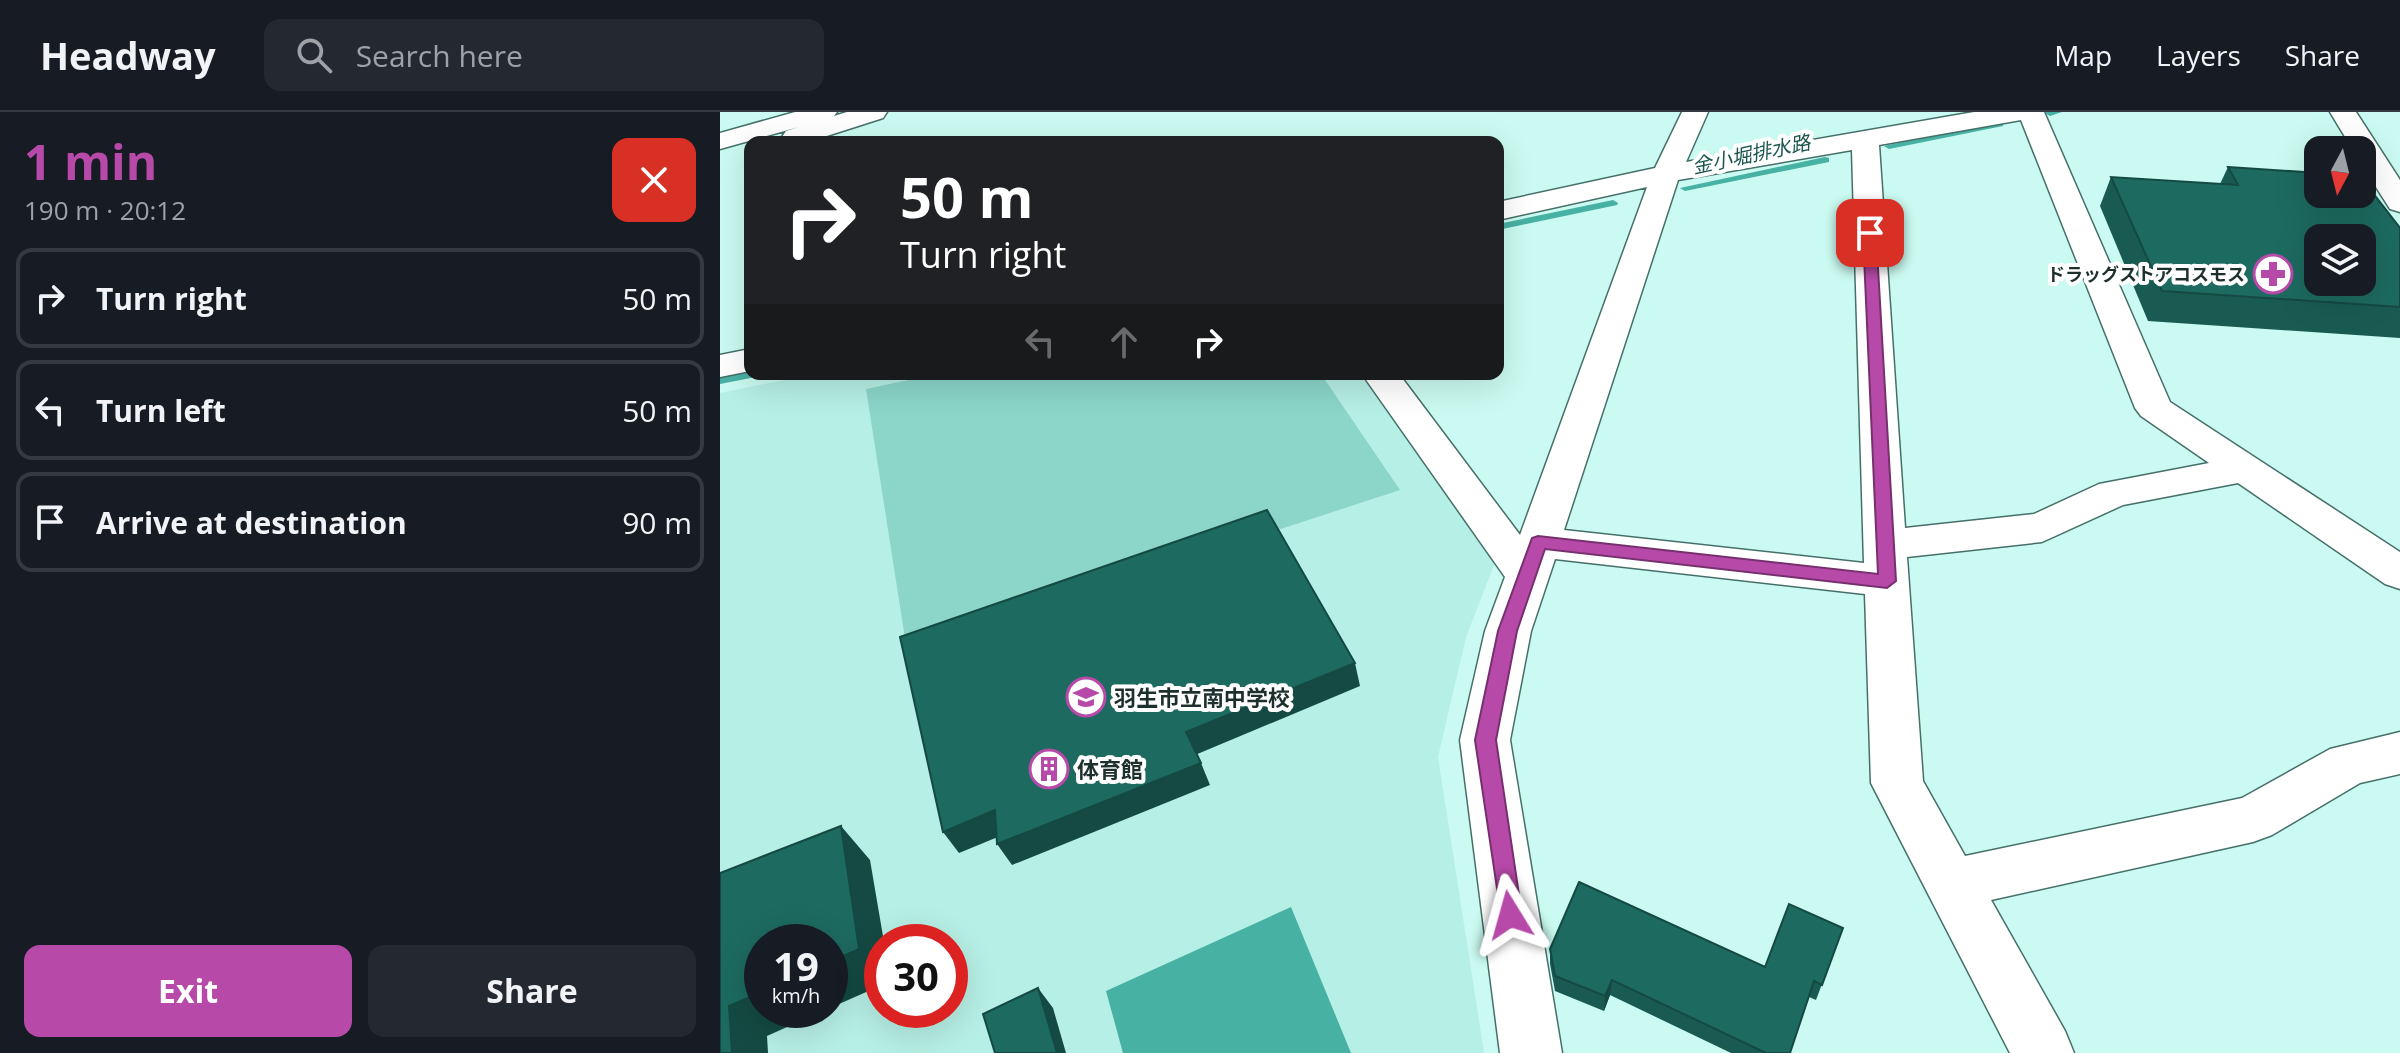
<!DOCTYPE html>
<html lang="en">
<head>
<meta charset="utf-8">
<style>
	:root { --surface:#171b24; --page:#242831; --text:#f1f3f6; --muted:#9ea1a6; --line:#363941; --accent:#b74aa9 }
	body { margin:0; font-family:"Open Sans","Noto Sans JP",sans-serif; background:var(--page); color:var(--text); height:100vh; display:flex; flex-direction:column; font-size:30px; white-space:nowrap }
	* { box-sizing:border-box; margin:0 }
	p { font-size:26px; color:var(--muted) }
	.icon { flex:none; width:44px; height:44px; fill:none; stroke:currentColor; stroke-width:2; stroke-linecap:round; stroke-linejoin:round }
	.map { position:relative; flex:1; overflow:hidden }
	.sheet { display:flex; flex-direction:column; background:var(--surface); width:720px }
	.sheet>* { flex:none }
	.top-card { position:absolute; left:24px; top:24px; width:760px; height:244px; border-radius:16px; box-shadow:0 8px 32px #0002; background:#202124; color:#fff; overflow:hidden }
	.needle { width:52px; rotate:187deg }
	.controls { position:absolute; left:1584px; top:24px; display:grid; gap:16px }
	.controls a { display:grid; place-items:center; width:72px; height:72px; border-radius:16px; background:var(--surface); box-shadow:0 8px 32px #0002; font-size:40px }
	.speed { position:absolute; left:24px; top:812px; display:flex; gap:16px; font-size:40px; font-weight:700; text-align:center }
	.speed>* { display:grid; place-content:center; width:104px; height:104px; border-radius:50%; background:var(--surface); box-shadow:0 8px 32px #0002; line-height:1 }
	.speed small { font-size:20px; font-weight:400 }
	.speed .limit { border:12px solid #d22; background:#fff; color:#111 }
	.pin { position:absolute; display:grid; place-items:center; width:68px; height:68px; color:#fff; margin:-34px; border-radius:16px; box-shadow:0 4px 12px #0006 }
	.me { position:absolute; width:88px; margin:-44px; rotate:352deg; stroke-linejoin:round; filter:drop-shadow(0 0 6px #0008) }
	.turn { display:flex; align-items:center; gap:28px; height:168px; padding:0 24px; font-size:36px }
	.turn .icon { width:104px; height:104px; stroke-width:2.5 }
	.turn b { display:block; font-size:56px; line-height:68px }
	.lanes { display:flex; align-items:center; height:76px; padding:0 24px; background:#0003; justify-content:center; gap:40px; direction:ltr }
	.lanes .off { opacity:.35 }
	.round { display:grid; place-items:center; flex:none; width:84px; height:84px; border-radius:16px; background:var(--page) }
	.headline { display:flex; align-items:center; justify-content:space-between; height:136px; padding:0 24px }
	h1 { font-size:48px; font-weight:700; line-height:60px; color:var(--accent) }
	.primary-button { display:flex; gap:16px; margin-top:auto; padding:16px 24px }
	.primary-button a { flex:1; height:92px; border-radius:16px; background:var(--accent); color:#fff; font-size:32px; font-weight:700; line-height:92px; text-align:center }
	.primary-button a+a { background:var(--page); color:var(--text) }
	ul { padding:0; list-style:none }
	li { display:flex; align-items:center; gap:24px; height:100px; margin:0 16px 12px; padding:0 8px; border:4px solid var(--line); border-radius:16px }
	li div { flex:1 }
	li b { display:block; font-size:30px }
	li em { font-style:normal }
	header { display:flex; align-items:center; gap:48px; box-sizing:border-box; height:112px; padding:0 40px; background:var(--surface); border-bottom:2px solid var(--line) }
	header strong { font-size:38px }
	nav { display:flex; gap:44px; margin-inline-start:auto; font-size:28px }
	.search { width:560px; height:72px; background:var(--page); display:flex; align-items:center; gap:20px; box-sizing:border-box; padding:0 28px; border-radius:16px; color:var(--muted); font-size:30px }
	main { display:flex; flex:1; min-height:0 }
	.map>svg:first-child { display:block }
</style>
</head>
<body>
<header>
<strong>Headway</strong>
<div class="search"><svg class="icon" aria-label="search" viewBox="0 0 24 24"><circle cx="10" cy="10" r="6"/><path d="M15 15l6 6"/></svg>Search here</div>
<nav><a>Map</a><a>Layers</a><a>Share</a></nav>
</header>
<main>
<section class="sheet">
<div class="headline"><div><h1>1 min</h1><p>190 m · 20:12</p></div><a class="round" style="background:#d93025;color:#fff"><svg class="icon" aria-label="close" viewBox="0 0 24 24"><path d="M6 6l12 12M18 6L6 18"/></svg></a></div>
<ul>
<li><svg class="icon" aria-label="right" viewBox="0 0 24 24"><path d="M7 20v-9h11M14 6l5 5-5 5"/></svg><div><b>Turn right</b></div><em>50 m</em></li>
<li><svg class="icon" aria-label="left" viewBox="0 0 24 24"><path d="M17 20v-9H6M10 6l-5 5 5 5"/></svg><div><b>Turn left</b></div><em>50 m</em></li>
<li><svg class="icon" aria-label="arrive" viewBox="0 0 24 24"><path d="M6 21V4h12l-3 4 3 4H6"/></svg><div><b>Arrive at destination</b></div><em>90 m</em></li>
</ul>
<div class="primary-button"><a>Exit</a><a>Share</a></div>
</section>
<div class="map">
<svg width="1680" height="941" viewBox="0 0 1680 941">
	<rect width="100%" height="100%" fill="#cafaf1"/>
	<path fill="#b6efe5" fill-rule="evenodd" d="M94 262H654L785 425 746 525 718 645 764 941H0V281ZM42 830H110V898H42ZM162 830H230V898H162Z"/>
	<path fill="#8bd5c9" d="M217 262H601L680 378 187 539 146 277Z"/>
	<path fill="#47b1a3" d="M571 795 631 941H403L386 879Z"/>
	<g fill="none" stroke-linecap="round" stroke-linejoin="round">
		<g fill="#47b1a3" fill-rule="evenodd">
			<path d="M1342 0 1330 4 1325 1 1326 0Z"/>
			<path d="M1280 9 1283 10V14L1169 37 1164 34Z"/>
			<path d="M1105 45 1109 46V50L965 79 960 76Z"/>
			<path d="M893 88 898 91 897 93 778 118V112Z"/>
			<path d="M30 258V262H38L36 265 0 272V264Z"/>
		</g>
		<defs>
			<g id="minor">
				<path d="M962 0H988L966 50 1254 0H1324L1450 290 1680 440V477L1665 472 1518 371 1403 393 1322 430 1187 445 1203 669 1245 744 1522 686 1610 637 1680 620V662L1640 671 1552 723 1533 730 1271 788 1345 919 1354 941H1290L1151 671 1145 482 835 447 811 519 790 628 842 941H780L740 628 765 519 785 465 642 262H679L800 423 927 75 778 108V90L935 56ZM1301 8 1415 296 1421 304 1489 351 1379 372 1314 402 1185 416 1159 33ZM1132 38 1144 451 844 418 958 68Z"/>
				<path d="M30 237V259L0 265V243Z"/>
			</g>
			<path id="tertiary" d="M1610 0H1636L1680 68V100L1670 97 1642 53V38H1633Z"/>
			<path id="primary" d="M75 0H117L114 4 127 0H167L163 6 88 30H66L62 25 66 19 79 15 0 37V21Z"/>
		</defs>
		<use href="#minor" stroke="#457069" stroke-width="3"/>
		<use href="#tertiary" stroke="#457069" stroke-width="3"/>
		<use href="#primary" stroke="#457069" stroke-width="3"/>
		<use href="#minor" fill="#fff" fill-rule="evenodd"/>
		<use href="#tertiary" fill="#fff" fill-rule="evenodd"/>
		<use href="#primary" fill="#fff" fill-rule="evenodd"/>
	</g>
	<g fill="#195b53">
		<path d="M1508 55 1680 116V226L1428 209 1380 94 1391 65 1500 72Z"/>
		<path d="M1123 816 1096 888 1089 885 1070 941H1011L890 883 884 899 835 879 830 852V837L1045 855Z"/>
	</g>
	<g fill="#144a43">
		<path d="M635 551 640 574 475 643 466 620Z"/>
		<path d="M481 651 490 673 292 753 277 732Z"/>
		<path d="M275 698 290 720 239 741 223 720Z"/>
		<path d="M121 714 150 748 164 830H162V873L110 896V850Z"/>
		<path d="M892 868 890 883 884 899 885 884Z"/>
		<path d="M318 876 333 896 346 941H337Z"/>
		<path d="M42 880V898H105L47 924 48 941H12L9 894Z"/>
	</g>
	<g fill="#1d6a60" stroke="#144a43" stroke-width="2" fill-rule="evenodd">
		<path d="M1508 55 1598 61V82H1642V67L1680 116V195L1442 179 1391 65 1518 73ZM1598 126H1642V170H1598Z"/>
		<path d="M547 398 635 551 466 620 481 651 277 732 275 698 223 720 180 525Z"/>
		<path d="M121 714 139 837 110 850V830H42V880L9 894 12 941H0V761Z"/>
		<path d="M859 770 1045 855 1069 792 1123 816 1102 873 1094 869 1070 941H1046L892 868 885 884 835 864 830 837Z"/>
		<path d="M318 876 337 941H275L263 902Z"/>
	</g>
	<path fill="#b74aa9" stroke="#77306e" stroke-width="2" d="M1150 117 1156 121 1176 469 1167 476 825 437 797 519 776 628 802 803 798 810 790 814 782 810 755 628 778 519 812 426 818 424 1158 462 1143 121Z"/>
	<defs>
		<symbol id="pharmacy-ring" viewBox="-11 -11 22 22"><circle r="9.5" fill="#fff" stroke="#b74aa9" stroke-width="1.5"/><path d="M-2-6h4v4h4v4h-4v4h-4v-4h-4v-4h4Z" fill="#b74aa9"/></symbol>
		<symbol id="school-ring" viewBox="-11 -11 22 22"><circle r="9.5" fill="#fff" stroke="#b74aa9" stroke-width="1.5"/><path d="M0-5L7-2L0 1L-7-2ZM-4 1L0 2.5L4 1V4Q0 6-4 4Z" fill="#b74aa9"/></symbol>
		<symbol id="building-ring" viewBox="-11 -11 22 22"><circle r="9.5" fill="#fff" stroke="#b74aa9" stroke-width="1.5"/><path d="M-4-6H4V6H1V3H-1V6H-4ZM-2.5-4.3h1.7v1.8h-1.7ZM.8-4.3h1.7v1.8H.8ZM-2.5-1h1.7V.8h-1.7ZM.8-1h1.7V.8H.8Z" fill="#b74aa9"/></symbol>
	</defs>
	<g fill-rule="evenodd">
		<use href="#pharmacy-ring" x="1531" y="140" width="44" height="44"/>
		<use href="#school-ring" x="344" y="563" width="44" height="44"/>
		<use href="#building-ring" x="307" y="635" width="44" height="44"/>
	</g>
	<g text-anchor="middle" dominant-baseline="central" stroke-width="8" stroke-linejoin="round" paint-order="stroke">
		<g font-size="18" font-weight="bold" fill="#1e302d" stroke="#fff" text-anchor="end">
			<text x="1525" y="162">ドラッグストアコスモス</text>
		</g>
		<g font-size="20" font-style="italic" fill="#1c574f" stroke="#fff">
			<text transform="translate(1031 42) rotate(-12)">金小堀排水路</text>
		</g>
		<g font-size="22" font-weight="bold" fill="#1e302d" stroke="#fff" text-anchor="start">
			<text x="394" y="585">羽生市立南中学校</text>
			<text x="357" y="657">体育館</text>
		</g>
	</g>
</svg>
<div class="controls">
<a><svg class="needle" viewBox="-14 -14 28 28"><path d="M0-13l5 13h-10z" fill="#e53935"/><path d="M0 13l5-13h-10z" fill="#9ea1a6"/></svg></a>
<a><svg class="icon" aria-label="layers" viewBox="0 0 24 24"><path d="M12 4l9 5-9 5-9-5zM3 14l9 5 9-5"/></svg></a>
</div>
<div class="speed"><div>19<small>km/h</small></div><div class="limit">30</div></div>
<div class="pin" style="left:1150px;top:121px;background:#d93025"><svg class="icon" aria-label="arrive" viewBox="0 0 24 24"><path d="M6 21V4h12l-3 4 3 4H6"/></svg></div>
<svg class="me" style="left:790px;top:803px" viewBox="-20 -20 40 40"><path d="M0-17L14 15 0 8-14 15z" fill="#b74aa9" stroke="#fff" stroke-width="4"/></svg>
<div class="top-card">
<div class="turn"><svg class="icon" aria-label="right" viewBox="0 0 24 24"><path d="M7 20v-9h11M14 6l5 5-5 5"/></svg><div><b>50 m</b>Turn right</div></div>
<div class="lanes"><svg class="icon off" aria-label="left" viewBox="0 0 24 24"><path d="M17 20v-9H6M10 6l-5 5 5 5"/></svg><svg class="icon off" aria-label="ahead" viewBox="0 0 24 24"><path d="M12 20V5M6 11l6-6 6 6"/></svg><svg class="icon" aria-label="right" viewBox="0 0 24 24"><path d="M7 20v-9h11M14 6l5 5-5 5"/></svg></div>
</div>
</div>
</main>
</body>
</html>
